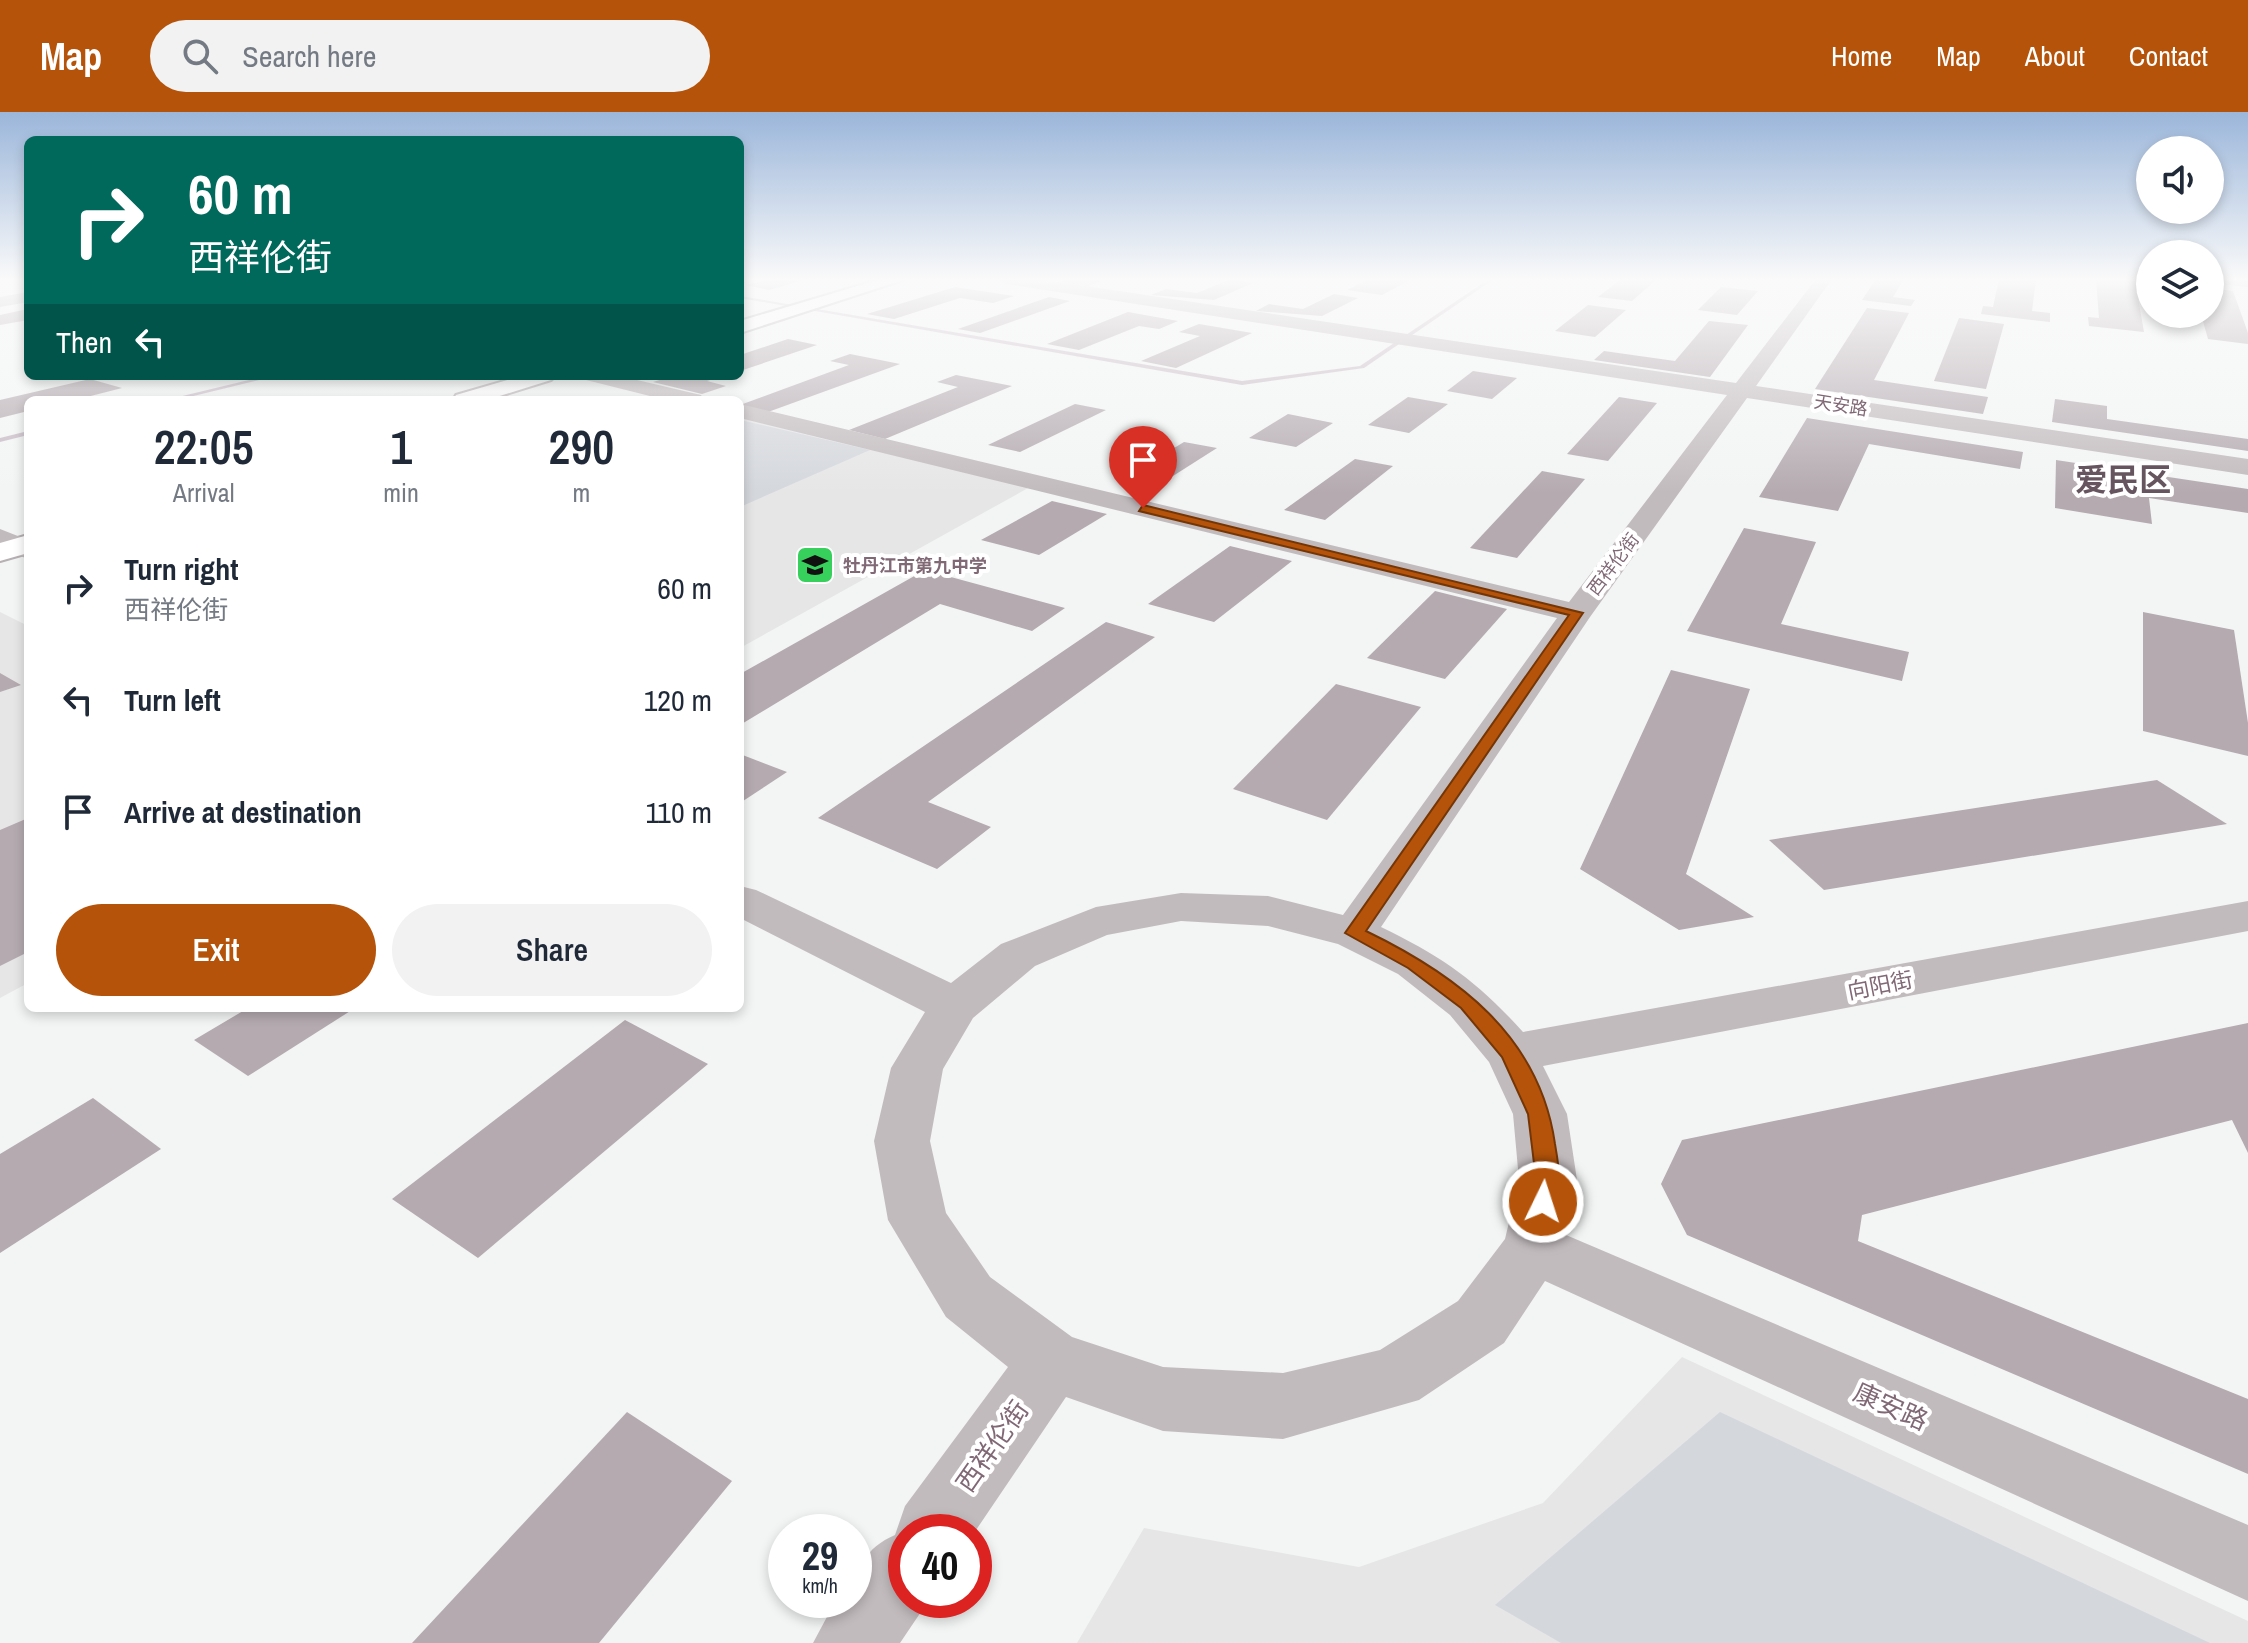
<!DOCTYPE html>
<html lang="en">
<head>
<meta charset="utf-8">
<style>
	:root { --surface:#fff; --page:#f2f2f3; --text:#1f2937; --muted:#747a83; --accent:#b45309 }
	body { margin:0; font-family:"Archivo Narrow","Noto Sans SC",sans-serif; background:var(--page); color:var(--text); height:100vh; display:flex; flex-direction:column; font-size:30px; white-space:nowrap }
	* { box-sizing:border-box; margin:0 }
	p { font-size:26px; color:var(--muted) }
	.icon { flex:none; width:44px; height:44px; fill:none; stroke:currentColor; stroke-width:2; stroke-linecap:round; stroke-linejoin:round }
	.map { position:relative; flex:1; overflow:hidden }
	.panel { position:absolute; left:24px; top:284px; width:720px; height:616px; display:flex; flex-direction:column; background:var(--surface); border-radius:12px; box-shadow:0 4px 12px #0003 }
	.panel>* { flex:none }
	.hud { position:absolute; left:24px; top:24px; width:720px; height:244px; border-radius:12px; box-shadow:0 4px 12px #0003; background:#00695c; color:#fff; overflow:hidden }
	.controls { position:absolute; left:2136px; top:24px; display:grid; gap:16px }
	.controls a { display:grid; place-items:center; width:88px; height:88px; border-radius:50%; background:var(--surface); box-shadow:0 4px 12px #0003; font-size:40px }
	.speed { position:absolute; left:768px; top:1402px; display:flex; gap:16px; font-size:40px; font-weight:700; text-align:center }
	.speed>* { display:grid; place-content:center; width:104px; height:104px; border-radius:50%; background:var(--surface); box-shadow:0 4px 12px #0003; line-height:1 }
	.speed small { font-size:20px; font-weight:400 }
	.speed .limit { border:12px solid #d22; background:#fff; color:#111 }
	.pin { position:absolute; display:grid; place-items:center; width:68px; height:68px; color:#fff; margin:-82px -34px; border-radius:50% 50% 50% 0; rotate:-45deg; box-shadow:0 0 8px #0007 }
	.pin .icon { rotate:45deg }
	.me { position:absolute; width:88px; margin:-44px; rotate:4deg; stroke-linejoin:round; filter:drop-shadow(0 0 6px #0008) }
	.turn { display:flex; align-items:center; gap:28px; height:168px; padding:0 32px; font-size:36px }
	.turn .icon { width:104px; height:104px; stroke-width:2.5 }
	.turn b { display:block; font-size:56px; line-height:68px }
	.then { display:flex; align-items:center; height:76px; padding:0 32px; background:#0003; gap:16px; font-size:30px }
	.eta { display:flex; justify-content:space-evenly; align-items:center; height:136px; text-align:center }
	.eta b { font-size:48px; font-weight:600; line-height:56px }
	.action { display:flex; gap:16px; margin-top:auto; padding:16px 32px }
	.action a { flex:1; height:92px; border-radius:48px; background:var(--accent); color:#fff; font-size:32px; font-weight:600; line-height:92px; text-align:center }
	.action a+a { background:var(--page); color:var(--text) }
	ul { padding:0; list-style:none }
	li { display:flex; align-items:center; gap:24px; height:112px; padding:0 32px }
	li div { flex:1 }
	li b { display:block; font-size:30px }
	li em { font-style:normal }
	header { display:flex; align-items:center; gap:48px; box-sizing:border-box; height:112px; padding:0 40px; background:var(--accent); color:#fff }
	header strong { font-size:38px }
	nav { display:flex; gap:44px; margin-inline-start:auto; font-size:28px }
	.search { width:560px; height:72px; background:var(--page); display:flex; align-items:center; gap:20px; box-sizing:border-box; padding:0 28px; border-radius:44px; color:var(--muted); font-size:30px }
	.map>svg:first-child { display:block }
</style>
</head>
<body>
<header>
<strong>Map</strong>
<div class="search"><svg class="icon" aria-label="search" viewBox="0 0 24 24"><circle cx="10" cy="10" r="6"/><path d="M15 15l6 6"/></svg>Search here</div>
<nav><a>Home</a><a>Map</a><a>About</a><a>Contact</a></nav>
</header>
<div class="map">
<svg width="2248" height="1531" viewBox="0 0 2248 1531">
	<rect width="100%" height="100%" fill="#f3f5f5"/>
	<g fill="#e6e6e7">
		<path d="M740 303 1039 370 740 536Z"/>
		<path d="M0 500 28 514V871L0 886Z"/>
		<path d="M1682 1245 2248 1509V1531H1077L1144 1416 1359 1455 1543 1391Z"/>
	</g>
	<g fill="#d4d7dc">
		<path d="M740 308 870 338 740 395Z"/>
		<path d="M1720 1300 2210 1531H1561L1495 1493Z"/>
	</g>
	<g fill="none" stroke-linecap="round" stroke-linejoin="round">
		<g fill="#c8bac5" fill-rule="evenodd">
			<path d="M1489 167H1494L1364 256 1242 273 740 186V184L1242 269 1360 254Z"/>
			<path d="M265 264H275L177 288H166Z"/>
			<path d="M28 319V323L0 330V326Z"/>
		</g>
	</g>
	<g fill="#b4aab0">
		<path d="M770 167H804V168L769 178 746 173Z"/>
		<path d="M1068 167H1089L1102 169 1088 174 1060 170Z"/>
		<path d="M1231 167 1253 171 1214 188 1151 183 1166 177 1197 181Z"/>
		<path d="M1369 167H1412L1382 183 1347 178Z"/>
		<path d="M1621 167H1642L1656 168 1632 189 1598 185Z"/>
		<path d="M1876 167H1904L1893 185 1915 188 1911 194 1862 188Z"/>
		<path d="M1999 167H2036L2032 199 2050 201V210L1981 202 1983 194 1993 195Z"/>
		<path d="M2096 167 2135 169 2144 220 2089 214 2088 205 2099 206Z"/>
		<path d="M2218 167H2248V175L2219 172Z"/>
		<path d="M955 175 1014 184 993 191 960 186 894 207 867 202Z"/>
		<path d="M1721 175 1758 179 1737 203 1698 198Z"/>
		<path d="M2210 176 2233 179 2248 221V232L2208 227 2201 202H2210Z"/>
		<path d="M1334 182 1358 186 1322 204 1256 199 1269 192 1303 197Z"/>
		<path d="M1049 185 1070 189 980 221 958 217Z"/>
		<path d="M1588 193 1626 198 1595 225 1555 219Z"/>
		<path d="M1867 196 1909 201 1874 268 1988 285 1983 302 1815 277Z"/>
		<path d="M28 197V208L0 213V203Z"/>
		<path d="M1128 200 1178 209 1159 217 1139 214 1079 238 1047 232Z"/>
		<path d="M1959 206 2004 212 1986 277 1934 269Z"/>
		<path d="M1709 209 1748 213 1710 265 1594 248 1604 239 1675 249Z"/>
		<path d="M1199 212 1252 221 1176 256 1141 249 1200 224 1179 220Z"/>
		<path d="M788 227 817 233 740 259V243Z"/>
		<path d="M850 242 900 252 768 300 740 293 849 253 830 249Z"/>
		<path d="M1473 259 1517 266 1492 287 1447 279Z"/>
		<path d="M956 263 1012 274 885 327 849 318 958 275 937 270Z"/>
		<path d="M673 264H721L707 269 726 274 702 282 653 270Z"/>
		<path d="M90 267 122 276 75 288H28V299L0 306V288Z"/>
		<path d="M1408 285 1448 292 1409 321 1368 313Z"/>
		<path d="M1619 285 1657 291 1608 349 1567 342Z"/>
		<path d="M2055 287 2107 294V307L2248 327V339L2052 310Z"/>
		<path d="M1075 292 1106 298 1020 340 988 333Z"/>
		<path d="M1288 302 1333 311 1296 335 1249 326Z"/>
		<path d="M1807 306 2023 340 2020 357 1869 332 1838 399 1759 385Z"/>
		<path d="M1184 330 1217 336 1162 371 1128 364Z"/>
		<path d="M1355 347 1393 354 1325 408 1284 398Z"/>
		<path d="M2056 348 2248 377V401L2149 386 2152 412 2055 396Z"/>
		<path d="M1542 359 1585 367 1517 446 1470 436Z"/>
		<path d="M1052 389 1107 402 1039 443 981 428Z"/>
		<path d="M1744 416 1816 430 1781 512 1909 540 1902 569 1687 519Z"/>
		<path d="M1230 434 1292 449 1214 510 1148 492Z"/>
		<path d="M925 458 1065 496 1032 519 940 492 740 613V562Z"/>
		<path d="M1435 479 1507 497 1445 567 1367 546Z"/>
		<path d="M2143 500 2234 518 2248 611V644L2143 619Z"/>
		<path d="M1106 510 1155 525 928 690 991 715 937 757 818 706Z"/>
		<path d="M1671 558 1750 577 1686 762 1754 805 1679 818 1580 757Z"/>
		<path d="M0 561 21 573 0 580Z"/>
		<path d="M1336 572 1421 595 1327 708 1233 677Z"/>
		<path d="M740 642 787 660 740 691Z"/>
		<path d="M2157 668 2227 712 1824 778 1769 728Z"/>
		<path d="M28 706V840L0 854V718Z"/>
		<path d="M248 896H355L248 964 194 928Z"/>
		<path d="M625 908 708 952 478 1146 392 1087Z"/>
		<path d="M2248 911V1041L2232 1008 1862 1103 1858 1129 2248 1287V1362L1687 1123 1661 1072 1682 1028Z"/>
		<path d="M93 986 161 1037 0 1141V1042Z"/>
		<path d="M627 1300 732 1369 599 1531H412Z"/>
	</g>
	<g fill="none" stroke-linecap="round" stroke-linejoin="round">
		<defs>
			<g id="major">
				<path d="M881 167H906L740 221V209Z"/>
				<path d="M521 264H555L551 268 487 288H453L456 283Z"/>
				<path d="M28 423V441L0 449V431Z"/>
			</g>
		</defs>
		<use href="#major" stroke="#b6afb3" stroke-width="4"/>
		<g fill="#c2bbbe" fill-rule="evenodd">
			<path d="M998 167H1038L1736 271 1816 167H1832L1756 274 2248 347V363L1747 286 1590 505 1381 815C1443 845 1477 869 1523 920L2248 789V819L1543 954 1567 1002 1577 1068 1566 1123 2248 1413V1489L1545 1169 1504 1231 1419 1288 1283 1327 1163 1319 1066 1285 974 1421 906 1420V1488H929L900 1531H813L836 1488H854C854 1458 866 1435 895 1423L905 1394 1008 1255 946 1205 888 1108 874 1029 891 956 925 900 740 806V774L756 778 951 871 1001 832 1096 795 1181 781 1268 784 1343 803 1557 506 740 306V292L1569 490 1727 283 1006 172ZM1181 809 1268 814 1338 832 1398 862 1450 903 1489 950 1513 1002 1519 1068 1505 1127 1458 1189 1380 1238 1283 1261 1163 1255 1072 1225 990 1165 946 1101 930 1029 943 957 973 906 1035 854 1107 823Z"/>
			<path d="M28 180V190L0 195V185Z"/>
			<path d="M582 264H620L701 283 704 288H666L586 268Z"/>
			<path d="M0 417 28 428V447L0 436Z"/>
		</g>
		<use href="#major" fill="#fff" fill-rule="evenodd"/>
	</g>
	<linearGradient id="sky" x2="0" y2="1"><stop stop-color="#9bb6da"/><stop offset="0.44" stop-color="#fafafa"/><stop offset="1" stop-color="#fafafa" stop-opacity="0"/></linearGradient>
	<rect width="2248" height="381" fill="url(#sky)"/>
	<path fill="#b45309" stroke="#753606" stroke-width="2" d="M1143 393 1583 501 1366 819C1457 863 1540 924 1555 1032 1559 1055 1563 1076 1552 1097L1543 1100 1535 1097 1531 1090 1536 1068 1528 1002 1502 945 1461 896 1408 856 1345 821 1569 503 1139 399Z"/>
	<defs>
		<symbol id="school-square" viewBox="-11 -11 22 22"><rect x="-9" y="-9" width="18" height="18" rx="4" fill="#38d05c" stroke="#fff"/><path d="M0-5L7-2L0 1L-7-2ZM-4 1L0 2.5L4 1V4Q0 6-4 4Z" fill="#111"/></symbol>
	</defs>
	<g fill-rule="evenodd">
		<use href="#school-square" x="793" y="431" width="44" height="44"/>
	</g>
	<g text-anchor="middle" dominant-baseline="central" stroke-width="8" stroke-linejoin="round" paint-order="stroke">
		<g font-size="18" fill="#806875" stroke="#fff">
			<text transform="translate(1841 293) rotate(9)">天安路</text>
			<text transform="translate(1613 452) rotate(-53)">西祥伦街</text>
		</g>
		<g font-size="18" font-weight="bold" fill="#806875" stroke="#fff" text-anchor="start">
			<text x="843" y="453">牡丹江市第九中学</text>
		</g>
		<g font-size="22" fill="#806875" stroke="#fff">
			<text transform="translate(1880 873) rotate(-11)">向阳街</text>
		</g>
		<g font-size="26" fill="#806875" stroke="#fff">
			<text transform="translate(1891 1294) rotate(24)">康安路</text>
			<text transform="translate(992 1334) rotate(-55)">西祥伦街</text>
		</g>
		<g font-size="32" font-weight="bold" fill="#66555e" stroke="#fff">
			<text x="2123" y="367">爱民区</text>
		</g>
	</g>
</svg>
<div class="controls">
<a><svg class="icon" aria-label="sound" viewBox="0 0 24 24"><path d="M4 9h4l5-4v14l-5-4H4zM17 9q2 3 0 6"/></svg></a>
<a><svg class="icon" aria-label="layers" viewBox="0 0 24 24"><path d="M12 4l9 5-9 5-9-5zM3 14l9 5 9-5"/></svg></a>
</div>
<div class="speed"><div>29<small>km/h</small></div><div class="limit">40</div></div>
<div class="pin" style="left:1143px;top:396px;background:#d93025"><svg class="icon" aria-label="arrive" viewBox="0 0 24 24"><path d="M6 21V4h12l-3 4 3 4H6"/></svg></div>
<svg class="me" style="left:1543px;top:1090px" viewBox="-20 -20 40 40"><circle r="17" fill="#b45309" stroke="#fff" stroke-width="3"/><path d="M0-11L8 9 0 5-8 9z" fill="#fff"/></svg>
<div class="hud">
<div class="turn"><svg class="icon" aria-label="right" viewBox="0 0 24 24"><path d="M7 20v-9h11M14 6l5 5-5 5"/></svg><div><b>60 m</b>西祥伦街</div></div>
<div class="then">Then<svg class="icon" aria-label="left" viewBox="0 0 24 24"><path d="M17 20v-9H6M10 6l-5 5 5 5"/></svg></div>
</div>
<section class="panel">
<div class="eta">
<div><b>22:05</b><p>Arrival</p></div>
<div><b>1</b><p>min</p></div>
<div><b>290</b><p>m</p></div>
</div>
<ul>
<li><svg class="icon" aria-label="right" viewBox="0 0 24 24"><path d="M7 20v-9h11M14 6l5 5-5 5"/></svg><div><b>Turn right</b><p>西祥伦街</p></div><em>60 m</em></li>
<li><svg class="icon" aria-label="left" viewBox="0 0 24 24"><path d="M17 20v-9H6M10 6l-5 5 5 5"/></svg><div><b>Turn left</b></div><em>120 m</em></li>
<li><svg class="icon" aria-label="arrive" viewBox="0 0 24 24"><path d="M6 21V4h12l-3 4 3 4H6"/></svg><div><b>Arrive at destination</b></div><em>110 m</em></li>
</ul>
<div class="action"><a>Exit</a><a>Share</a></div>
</section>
</div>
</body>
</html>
